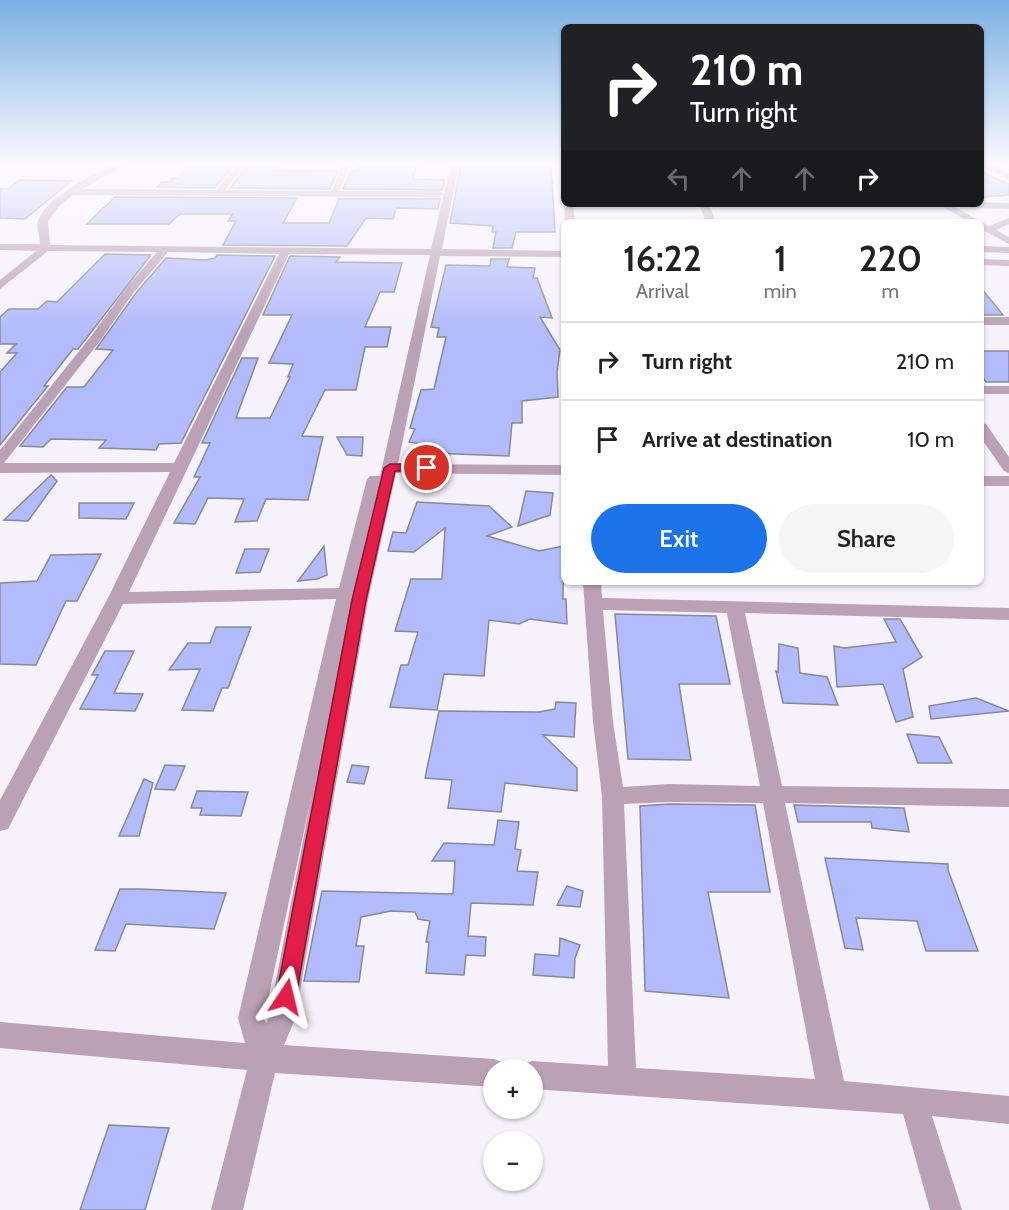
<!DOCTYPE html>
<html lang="en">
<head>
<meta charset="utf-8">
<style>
	:root { --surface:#fff; --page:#f6f6f6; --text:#222; --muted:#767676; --line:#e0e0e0; --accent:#1a73e8 }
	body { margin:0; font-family:Cabin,sans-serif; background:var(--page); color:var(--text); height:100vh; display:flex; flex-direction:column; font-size:22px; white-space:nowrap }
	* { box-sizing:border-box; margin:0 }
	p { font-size:20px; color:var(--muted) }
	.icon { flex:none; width:33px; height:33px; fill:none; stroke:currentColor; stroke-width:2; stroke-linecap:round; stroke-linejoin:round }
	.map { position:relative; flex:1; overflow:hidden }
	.drawer { position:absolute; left:561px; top:219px; width:423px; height:366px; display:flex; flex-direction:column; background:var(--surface); border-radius:9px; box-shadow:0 2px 4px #0004 }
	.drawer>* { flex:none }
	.top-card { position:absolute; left:561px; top:24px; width:423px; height:183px; border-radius:9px; box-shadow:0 2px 4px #0004; background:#202124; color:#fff; overflow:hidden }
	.fabs { position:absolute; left:483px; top:1059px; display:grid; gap:12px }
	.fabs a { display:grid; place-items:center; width:60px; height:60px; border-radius:50%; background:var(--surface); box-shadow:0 2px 4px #0004; font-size:30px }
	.pin { position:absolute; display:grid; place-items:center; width:51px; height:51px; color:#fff; margin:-26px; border:3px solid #fff; border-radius:50%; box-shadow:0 2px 6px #0007 }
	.me { position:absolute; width:66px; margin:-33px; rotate:10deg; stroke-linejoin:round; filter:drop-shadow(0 0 4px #0008) }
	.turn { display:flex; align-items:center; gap:21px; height:126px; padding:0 30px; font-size:27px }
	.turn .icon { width:78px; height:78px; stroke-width:2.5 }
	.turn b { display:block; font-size:42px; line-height:51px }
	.lanes { display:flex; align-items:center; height:57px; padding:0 30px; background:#0003; justify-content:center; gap:30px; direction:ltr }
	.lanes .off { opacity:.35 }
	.eta { display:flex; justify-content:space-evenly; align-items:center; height:102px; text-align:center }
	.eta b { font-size:36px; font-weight:600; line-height:42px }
	.action { display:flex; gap:12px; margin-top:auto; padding:12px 30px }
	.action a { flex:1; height:69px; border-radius:36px; background:var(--accent); color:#fff; font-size:24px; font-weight:600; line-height:69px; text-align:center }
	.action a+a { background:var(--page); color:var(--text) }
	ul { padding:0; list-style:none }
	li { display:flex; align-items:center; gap:18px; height:78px; padding:0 30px; border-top:2px solid var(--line) }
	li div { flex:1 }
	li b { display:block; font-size:22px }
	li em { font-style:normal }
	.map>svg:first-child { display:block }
</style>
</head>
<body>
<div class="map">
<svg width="1009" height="1210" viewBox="0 0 1009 1210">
	<rect width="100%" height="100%" fill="#f6f2fc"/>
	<g fill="#b2bbfb" stroke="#888a93" stroke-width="1.5">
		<path d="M193 163H235L215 188 157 187 162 182H169L173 178H178Z"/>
		<path d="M360 163H417L413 179 445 180 442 190 343 189 351 171H357Z"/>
		<path d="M551 163 555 232H516L512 248H493L496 232H492L493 226 450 223 461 165Z"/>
		<path d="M248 165 277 166 274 170 338 171 330 189 230 188Z"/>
		<path d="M981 172 1009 184V195L981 197Z"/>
		<path d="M20 180 71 181 25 219 0 218V189H8Z"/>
		<path d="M115 197 297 198 283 223H329L339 199H440L438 209 396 208 393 219 366 218 347 246 223 245 236 221H228L233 214H180L169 224H87Z"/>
		<path d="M105 254 151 255 78 349H73L44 386H48L0 445V372L17 353H7L16 344H0V317L9 309H38L47 301 57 302Z"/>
		<path d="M217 255 275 256 181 443 159 444 156 450 131 449 99 448 106 440 51 439 43 447 20 446 67 387H84L113 350 96 349 136 293 166 258 206 260 215 258Z"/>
		<path d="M290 256 340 257 336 262 402 263 394 292H380L365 327H391L387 347H365L356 390H325L302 436 323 437 308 500 266 499 257 521 235 522 244 499 208 498 195 524 174 523 200 477H194L210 443H202L242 358H258L236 418H270L290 377H288L293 364 269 363 292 315H263Z"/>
		<path d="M491 259H509L507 267 535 268 533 278H537L552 318 540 317 560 350 557 372 558 397 522 401V423H512L509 456 429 453 433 446 409 442 415 429 410 428 421 390 434 389 446 337H437L439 328 431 327 446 265 490 266Z"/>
		<path d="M981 288 1003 315H981Z"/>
		<path d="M981 351H1009V382H986L981 375Z"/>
		<path d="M337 437H363L362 456 347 455Z"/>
		<path d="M51 475 57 481 28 521 4 520Z"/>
		<path d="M526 491 553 493 550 515 518 526Z"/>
		<path d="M417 502 489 506 512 527 487 536 539 551 564 546 563 599H566L567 624 530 619 519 624 489 620 484 676 444 674 437 710 390 707 401 665H408L418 632 395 631 411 579H442L445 528 414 552 388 551 393 532 406 533Z"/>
		<path d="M79 503H134L126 519 79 518Z"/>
		<path d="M324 546 327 575 317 579 298 581Z"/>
		<path d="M245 549H269L260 572 236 573Z"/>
		<path d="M101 554 77 601H66L36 665 0 664V583L37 581 51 555Z"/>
		<path d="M615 614 716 616 730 684H679L691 760 628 759Z"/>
		<path d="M884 619H900L922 657 903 669 913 717 896 722 883 684 837 687 834 646 844 648 896 642Z"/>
		<path d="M216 627H251L228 688H222L213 711 182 710 200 669 169 670 188 643H210Z"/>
		<path d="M779 644 798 648 800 673 827 677 838 705 783 703 776 671 778 672Z"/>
		<path d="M105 651H134L114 693 143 694 135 711 80 709 98 675H92Z"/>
		<path d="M976 698 1009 711 931 719 929 706Z"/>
		<path d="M556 702 576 703 574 737 543 735 577 768V791L505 783 501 812 448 808 452 780 425 778 439 711 539 712 555 709Z"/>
		<path d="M907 734 939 737 952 763H918Z"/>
		<path d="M165 765 185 766 175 790 155 789Z"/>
		<path d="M352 765 369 767 364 784 347 782Z"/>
		<path d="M144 779 153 783 139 836H119Z"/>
		<path d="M197 791 248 792 241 816 200 815 202 808H191Z"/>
		<path d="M669 804 755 805 770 892H708L729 998 645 991 640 806Z"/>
		<path d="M794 805 904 808 909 832 872 828 871 822H798Z"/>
		<path d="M498 820 519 822 515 849 521 850 517 871 538 872 533 905 471 903 468 936 486 937 485 956 466 955 464 975 426 973 429 942H426L430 921 418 919 415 912 391 911 361 917 356 946H364L359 982 304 981 322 891 453 894 455 861H432L444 843 494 845Z"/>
		<path d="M825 858 948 864V870L978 951H926L917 921 856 918 863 950 845 948Z"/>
		<path d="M567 886 583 891 580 907 557 905Z"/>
		<path d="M120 889H141L226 893 214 929 126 924 115 951 95 950Z"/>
		<path d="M560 938 580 945 575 958 574 978 533 975 535 954 559 956Z"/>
		<path d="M109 1125 169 1128 145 1210H80Z"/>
	</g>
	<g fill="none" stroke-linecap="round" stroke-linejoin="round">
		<g fill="#bba1b5" fill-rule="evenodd">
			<path d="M117 163H128L82 189 216 190 238 163H247L225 190 331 191 344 163H352L339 191H439L444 194 439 197 73 195 60 205 48 221 50 245 431 249 451 163H459L442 249 564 251V257L440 256 398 464 564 465V475L396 473 368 600 295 1019 284 1045 494 1059 504 1063 507 1070H494V1087L275 1073 243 1210H211L247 1070 0 1048V1022L245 1043 238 1018 336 599 123 604 8 829 0 831V800L108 598 170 472 0 473V450L92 335 126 288 157 252 48 251 0 289V280L36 251 0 250V244H40C40 237 36 228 38 221 48 194 93 176 117 163ZM168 252 279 254 174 463H4L100 341 134 292ZM289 254 430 255 380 476H370L367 479 339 588 129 592ZM312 794 269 1017 266 1023 264 1018Z"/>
			<path d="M981 163H989L1009 173V179L981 166Z"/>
			<path d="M981 202 1009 203V209L957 207 952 204H981Z"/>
			<path d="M564 203 573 204 575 222H565Z"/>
			<path d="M699 204H709L716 222H706Z"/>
			<path d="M938 204H950L981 222H969Z"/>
			<path d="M1009 218V224L996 230 1009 237V244L981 229V222L989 226Z"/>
			<path d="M981 246 1009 247V253L981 252Z"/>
			<path d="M981 259 1009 260V266L981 265Z"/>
			<rect x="981" y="317" width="28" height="8"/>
			<rect x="981" y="386" width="28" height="8"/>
			<path d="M981 423 986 424 1009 457V473L1004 471 981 438Z"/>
			<rect x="981" y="476" width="28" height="10"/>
			<path d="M583 582H601L602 598 1009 608V620L745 613 782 786 1009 789V807L785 803 844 1081 1009 1096V1124L932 1116 962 1210H930L903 1114 532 1089V1070H520L522 1065 532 1061 608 1066 602 796 593 722ZM603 610 727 613 760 786 669 784 623 787 613 722ZM669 802 763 803 815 1079 636 1068 624 804Z"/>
		</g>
	</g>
	<linearGradient id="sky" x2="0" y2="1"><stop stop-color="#7bb0e3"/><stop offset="0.49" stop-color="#fbf9fe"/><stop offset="1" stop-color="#fbf9fe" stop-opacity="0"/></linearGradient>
	<rect width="1009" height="333" fill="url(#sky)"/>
	<path fill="#e11d48" stroke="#92132f" stroke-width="1.5" d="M390 464H427L433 468 427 471H395L366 600 296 997 293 1003 286 1006 279 1003 276 997 352 600 384 468Z"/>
</svg>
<div class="fabs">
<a>+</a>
<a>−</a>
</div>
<div class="pin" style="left:427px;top:468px;background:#d93025"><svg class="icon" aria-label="arrive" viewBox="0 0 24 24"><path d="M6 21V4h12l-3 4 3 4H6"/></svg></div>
<svg class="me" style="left:286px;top:997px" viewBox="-20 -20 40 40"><path d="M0-17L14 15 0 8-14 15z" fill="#e11d48" stroke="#fff" stroke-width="4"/></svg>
<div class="top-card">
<div class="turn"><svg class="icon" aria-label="right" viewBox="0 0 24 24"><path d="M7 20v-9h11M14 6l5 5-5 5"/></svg><div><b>210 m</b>Turn right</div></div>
<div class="lanes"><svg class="icon off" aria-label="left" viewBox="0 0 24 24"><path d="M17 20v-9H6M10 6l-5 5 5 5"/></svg><svg class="icon off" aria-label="ahead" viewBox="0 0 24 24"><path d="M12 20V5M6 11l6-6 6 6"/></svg><svg class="icon off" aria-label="ahead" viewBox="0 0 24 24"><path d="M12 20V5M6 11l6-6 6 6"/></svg><svg class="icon" aria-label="right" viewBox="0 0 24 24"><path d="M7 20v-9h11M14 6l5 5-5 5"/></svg></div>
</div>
<section class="drawer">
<div class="eta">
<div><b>16:22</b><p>Arrival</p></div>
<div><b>1</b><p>min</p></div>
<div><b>220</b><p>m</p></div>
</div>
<ul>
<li><svg class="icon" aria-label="right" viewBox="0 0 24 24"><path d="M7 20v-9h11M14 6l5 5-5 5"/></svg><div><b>Turn right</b></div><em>210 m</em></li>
<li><svg class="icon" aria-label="arrive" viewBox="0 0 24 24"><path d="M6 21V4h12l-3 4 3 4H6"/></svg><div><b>Arrive at destination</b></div><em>10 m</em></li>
</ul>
<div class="action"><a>Exit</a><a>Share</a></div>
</section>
</div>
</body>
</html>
